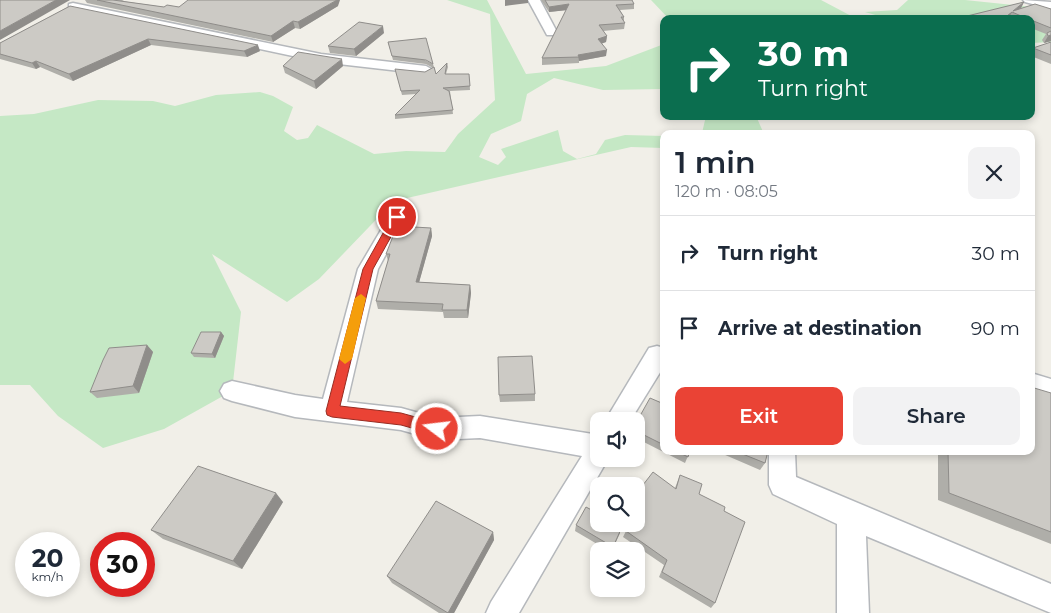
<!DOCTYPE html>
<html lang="en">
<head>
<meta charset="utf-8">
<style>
	:root { --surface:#fff; --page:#f2f2f3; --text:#1f2937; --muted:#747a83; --line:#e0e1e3; --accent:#ea4335 }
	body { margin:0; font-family:Montserrat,sans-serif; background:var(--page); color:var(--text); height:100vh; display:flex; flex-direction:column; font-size:19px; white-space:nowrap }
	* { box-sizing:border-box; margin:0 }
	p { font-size:16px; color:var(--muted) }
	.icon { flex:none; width:28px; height:28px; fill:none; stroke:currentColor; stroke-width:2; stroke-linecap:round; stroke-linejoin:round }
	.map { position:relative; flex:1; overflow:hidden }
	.panel { position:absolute; left:660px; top:130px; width:375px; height:325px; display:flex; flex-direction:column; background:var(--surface); border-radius:10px; box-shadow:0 2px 8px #0003 }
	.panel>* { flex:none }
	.hud { position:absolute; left:660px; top:15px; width:375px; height:105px; border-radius:10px; box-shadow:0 2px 8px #0003; background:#0b6e4f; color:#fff; overflow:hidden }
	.tools { position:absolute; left:590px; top:412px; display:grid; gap:10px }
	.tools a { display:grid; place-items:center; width:55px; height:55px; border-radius:10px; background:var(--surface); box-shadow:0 2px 8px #0003; font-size:25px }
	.speed { position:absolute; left:15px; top:532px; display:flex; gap:10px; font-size:25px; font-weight:700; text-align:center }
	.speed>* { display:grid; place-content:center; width:65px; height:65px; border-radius:50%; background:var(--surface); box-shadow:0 2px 8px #0003; line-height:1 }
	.speed small { font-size:12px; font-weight:400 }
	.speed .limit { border:8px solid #d22; background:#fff; color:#111 }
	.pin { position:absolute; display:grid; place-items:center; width:42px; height:42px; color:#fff; margin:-21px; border:2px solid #fff; border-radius:50%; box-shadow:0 1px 5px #0007 }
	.me { position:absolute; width:55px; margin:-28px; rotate:285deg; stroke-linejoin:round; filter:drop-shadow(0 0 4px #0008) }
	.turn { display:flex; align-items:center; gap:18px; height:105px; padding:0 15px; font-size:22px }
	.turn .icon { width:65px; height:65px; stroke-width:2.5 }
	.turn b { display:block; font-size:35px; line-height:42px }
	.round { display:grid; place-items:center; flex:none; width:52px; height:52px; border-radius:10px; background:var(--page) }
	.headline { display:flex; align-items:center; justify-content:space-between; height:85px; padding:0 15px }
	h1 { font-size:30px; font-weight:600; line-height:38px }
	.primary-button { display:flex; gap:10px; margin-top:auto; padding:10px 15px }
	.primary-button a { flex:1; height:58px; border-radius:10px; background:var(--accent); color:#fff; font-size:20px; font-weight:600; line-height:58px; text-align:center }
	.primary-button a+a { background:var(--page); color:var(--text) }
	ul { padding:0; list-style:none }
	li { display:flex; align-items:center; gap:15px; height:75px; padding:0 15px; border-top:1px solid var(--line) }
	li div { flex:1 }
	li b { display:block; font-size:19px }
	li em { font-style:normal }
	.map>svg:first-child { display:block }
</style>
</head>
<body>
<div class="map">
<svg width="1051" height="613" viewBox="0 0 1051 613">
	<rect width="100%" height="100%" fill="#f1efe8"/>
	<g fill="#c5e8c5">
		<path d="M447 0H487L526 74 606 66 664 44V89L603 90 554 78 527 94 521 121 491 134 479 157 498 165 506 157 501 149 558 130 563 151 577 159 596 154 605 140 625 135 664 136V148L631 147 394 201 319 279 287 302 212 254 241 312 232 391 164 429 103 448 58 416 30 385H0V116L34 114 98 100 153 101 175 106 216 95 260 92 273 96 293 107 284 131 297 140 308 138 317 125 374 154 406 151 445 152 458 134 495 100 490 14Z"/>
		<path d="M651 0H821L857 19H669Z"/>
		<path d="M908 0H965L1051 9V42L1031 43V19H889L865 12 897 10Z"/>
		<path d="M706 116H756L764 134H695L702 133Z"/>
	</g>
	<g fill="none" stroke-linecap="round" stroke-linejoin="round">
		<defs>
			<g id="street">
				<path d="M528 0H540L557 32 555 35H547Z"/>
				<path d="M1023 0 1051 2V9L1025 2Z"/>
				<path d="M73 3 321 54 426 66 433 70 426 74 321 62 69 8V4Z"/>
				<path d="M397 211 403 213 406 217 378 269 347 402 401 408 437 418 480 416 599 435V459H608L519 613H486L491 602 582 456 480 438 437 440 401 430 295 417 232 401 224 398 220 391 224 384 232 381 295 395 323 399 358 269 391 213Z"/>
				<path d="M657 346 664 348V366L630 421H605L649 348Z"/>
				<path d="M1031 373 1051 379V399L1031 393Z"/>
				<path d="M769 451H795L796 477 1051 584V613L866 536 869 613H837V524L773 494 769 485Z"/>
			</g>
		</defs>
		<use href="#street" stroke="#b5b8bc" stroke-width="3"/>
		<use href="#street" fill="#fff" fill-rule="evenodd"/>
	</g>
	<g fill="#afaea9">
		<path d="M85 0H124L122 1 164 7 338 6 300 29 295 28 273 42 87 3Z"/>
		<path d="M541 0H632L634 4V9L620 10 624 17V22L625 23 624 29 603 31 607 36 606 42 601 44 606 56 579 61V63L542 65V58L566 10 549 12Z"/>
		<path d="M1024 2 1021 8 1051 9V41L1044 43 1042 40 1046 34 1031 28V19H959Z"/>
		<path d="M70 6 260 51 247 57 151 45 73 81 40 67 36 69 0 59V43Z"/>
		<path d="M384 33 356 56 330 53 328 46Z"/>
		<path d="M388 42 433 64 436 74 447 63 448 67 446 74H469L470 90 450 91 453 114 395 119V115L416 94 402 95 396 72H425L433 68 426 64 393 60Z"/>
		<path d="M1051 42V64L1031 56V50L1033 48Z"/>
		<path d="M283 66H343L316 89 285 73Z"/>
		<path d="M431 228 432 236 419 282 470 285 471 293 468 318H444L443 312 378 309 376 301 388 261 386 254Z"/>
		<path d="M221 332 224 336 215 358 194 357 191 353Z"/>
		<path d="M147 345 153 352 139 393 97 398 90 392Z"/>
		<path d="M1051 393V544L938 500V451H1031Z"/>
		<path d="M535 394V401L500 402 499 395Z"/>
		<path d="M664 404V451H690L685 463 636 438V423Z"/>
		<path d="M716 451H768L765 463 760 470Z"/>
		<path d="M680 475 699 494 724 511 715 603 711 608 659 577 664 565 623 537 626 531 638 510 636 508V494L675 488Z"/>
		<path d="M283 502 242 569 163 539 151 530Z"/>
		<path d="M576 525 620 533 612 551H609L575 531Z"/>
		<path d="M493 532 494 540 454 613H439L392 583 387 576Z"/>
	</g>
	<g fill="#8f8d8a">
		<path d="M56 0H70L0 40V31Z"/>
		<path d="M337 0H340L338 6 300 29 298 22Z"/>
		<path d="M505 0H528V3L505 6Z"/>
		<path d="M1024 2 1021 8 1012 12Z"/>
		<path d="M569 4 568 10 549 12V7Z"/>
		<path d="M1012 12 1008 19H1003Z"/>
		<path d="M293 21 295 28 273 42 271 36Z"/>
		<path d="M383 26 384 33 356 56 354 49Z"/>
		<path d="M1051 35V41L1044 43 1048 36Z"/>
		<path d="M607 36 606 42 597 45 598 39Z"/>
		<path d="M148 39 151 45 73 81 69 74Z"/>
		<path d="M258 45 260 51 247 57 244 51Z"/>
		<path d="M607 50 606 56 579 61 578 55Z"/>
		<path d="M342 59 343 66 316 89 314 81Z"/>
		<path d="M36 61 40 67 36 69 32 63Z"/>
		<path d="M431 228 432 236 417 290 416 282Z"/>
		<path d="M470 285 471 293 468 318 467 310Z"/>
		<path d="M221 332 224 336 215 358 212 354Z"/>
		<path d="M147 345 153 352 139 393 133 386Z"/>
		<path d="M276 493 283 502 242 569 233 561Z"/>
		<path d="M493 532 494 540 454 613H448Z"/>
	</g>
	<g fill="#cccac5" stroke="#8f8d8a">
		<path d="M0 0H56L0 31Z"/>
		<path d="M97 0H113L164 7 167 5 179 7 188 0H337L298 22 293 21 271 36Z"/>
		<path d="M545 0H632L634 4 616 5 624 17H621L625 23 599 25 607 36 598 39 607 50 578 55 579 57 542 58 569 4 549 7Z"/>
		<path d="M1024 2 1013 11 1035 4 1051 9V28L1031 20V19H1028L1012 12 1003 19 959 18Z"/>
		<path d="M70 6 258 45 244 51 148 39 69 74 36 61 32 63 0 54V43Z"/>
		<path d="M359 22 383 26 354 49 328 46Z"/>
		<path d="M1051 31V35L1048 36 1047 33Z"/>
		<path d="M426 38 433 64 426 60 392 56 388 42Z"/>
		<path d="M1051 42V55L1033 48Z"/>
		<path d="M298 52 342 59 314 81 283 66Z"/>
		<path d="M447 63 445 74H469L470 86 443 88 449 91 453 110 395 115 420 90 401 91 395 69 425 72 434 67 436 74Z"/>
		<path d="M397 226 431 228 416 282 470 285 467 310H442L443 304 376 301 390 254H386Z"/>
		<path d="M201 332H221L212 354 191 353Z"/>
		<path d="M147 345 133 386 90 392 103 360 109 348Z"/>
		<path d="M532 356 535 394 499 395 498 357Z"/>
		<path d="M1031 387 1051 393V532L949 493 948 451H1031Z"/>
		<path d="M650 398 664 404V445L636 431V423Z"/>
		<path d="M676 451H690L688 457Z"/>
		<path d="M735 451H768L765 463Z"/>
		<path d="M198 466 276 493 233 561 151 530Z"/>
		<path d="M653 472 676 489 680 475 702 484 699 494 725 507 724 511 745 522 715 603 662 572 667 560 626 531 630 524H636V514L642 504 636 500V494Z"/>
		<path d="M436 501 493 532 448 613 387 576Z"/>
		<path d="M586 507 599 514V524H616L622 527 613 547 576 525Z"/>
	</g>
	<path fill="#ea4335" stroke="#982c22" d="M397 214 402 217 373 269 340 406 401 413 437 423 441 424 443 429 441 433 437 435 401 425 332 417 327 415 326 411 363 269 392 217Z"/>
	<path fill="#f59e0b" d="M361 294 366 298 352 359 345 364 339 359 355 298Z"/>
</svg>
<div class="tools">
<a><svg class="icon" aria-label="sound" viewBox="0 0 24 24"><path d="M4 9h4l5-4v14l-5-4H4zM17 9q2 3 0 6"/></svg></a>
<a><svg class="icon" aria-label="search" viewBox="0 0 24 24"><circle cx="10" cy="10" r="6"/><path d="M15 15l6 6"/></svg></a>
<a><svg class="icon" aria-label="layers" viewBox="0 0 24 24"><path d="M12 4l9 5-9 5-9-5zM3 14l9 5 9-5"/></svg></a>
</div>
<div class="speed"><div>20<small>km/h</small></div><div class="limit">30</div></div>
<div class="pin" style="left:397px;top:217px;background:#d93025"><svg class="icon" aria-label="arrive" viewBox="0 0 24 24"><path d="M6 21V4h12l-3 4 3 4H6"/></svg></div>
<svg class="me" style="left:437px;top:429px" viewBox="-20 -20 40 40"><circle r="17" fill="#ea4335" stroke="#fff" stroke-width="3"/><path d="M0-11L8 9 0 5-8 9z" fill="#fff"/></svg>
<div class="hud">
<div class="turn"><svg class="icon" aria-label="right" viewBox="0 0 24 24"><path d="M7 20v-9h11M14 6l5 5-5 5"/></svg><div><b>30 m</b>Turn right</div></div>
</div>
<section class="panel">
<div class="headline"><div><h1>1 min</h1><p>120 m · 08:05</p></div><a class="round"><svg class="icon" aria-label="close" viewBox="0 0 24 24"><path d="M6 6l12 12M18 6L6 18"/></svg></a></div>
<ul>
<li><svg class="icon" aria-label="right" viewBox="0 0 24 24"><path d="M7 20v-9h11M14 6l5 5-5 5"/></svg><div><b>Turn right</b></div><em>30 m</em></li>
<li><svg class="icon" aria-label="arrive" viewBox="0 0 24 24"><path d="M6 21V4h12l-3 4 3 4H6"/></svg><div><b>Arrive at destination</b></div><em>90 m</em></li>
</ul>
<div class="primary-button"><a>Exit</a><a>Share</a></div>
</section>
</div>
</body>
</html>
